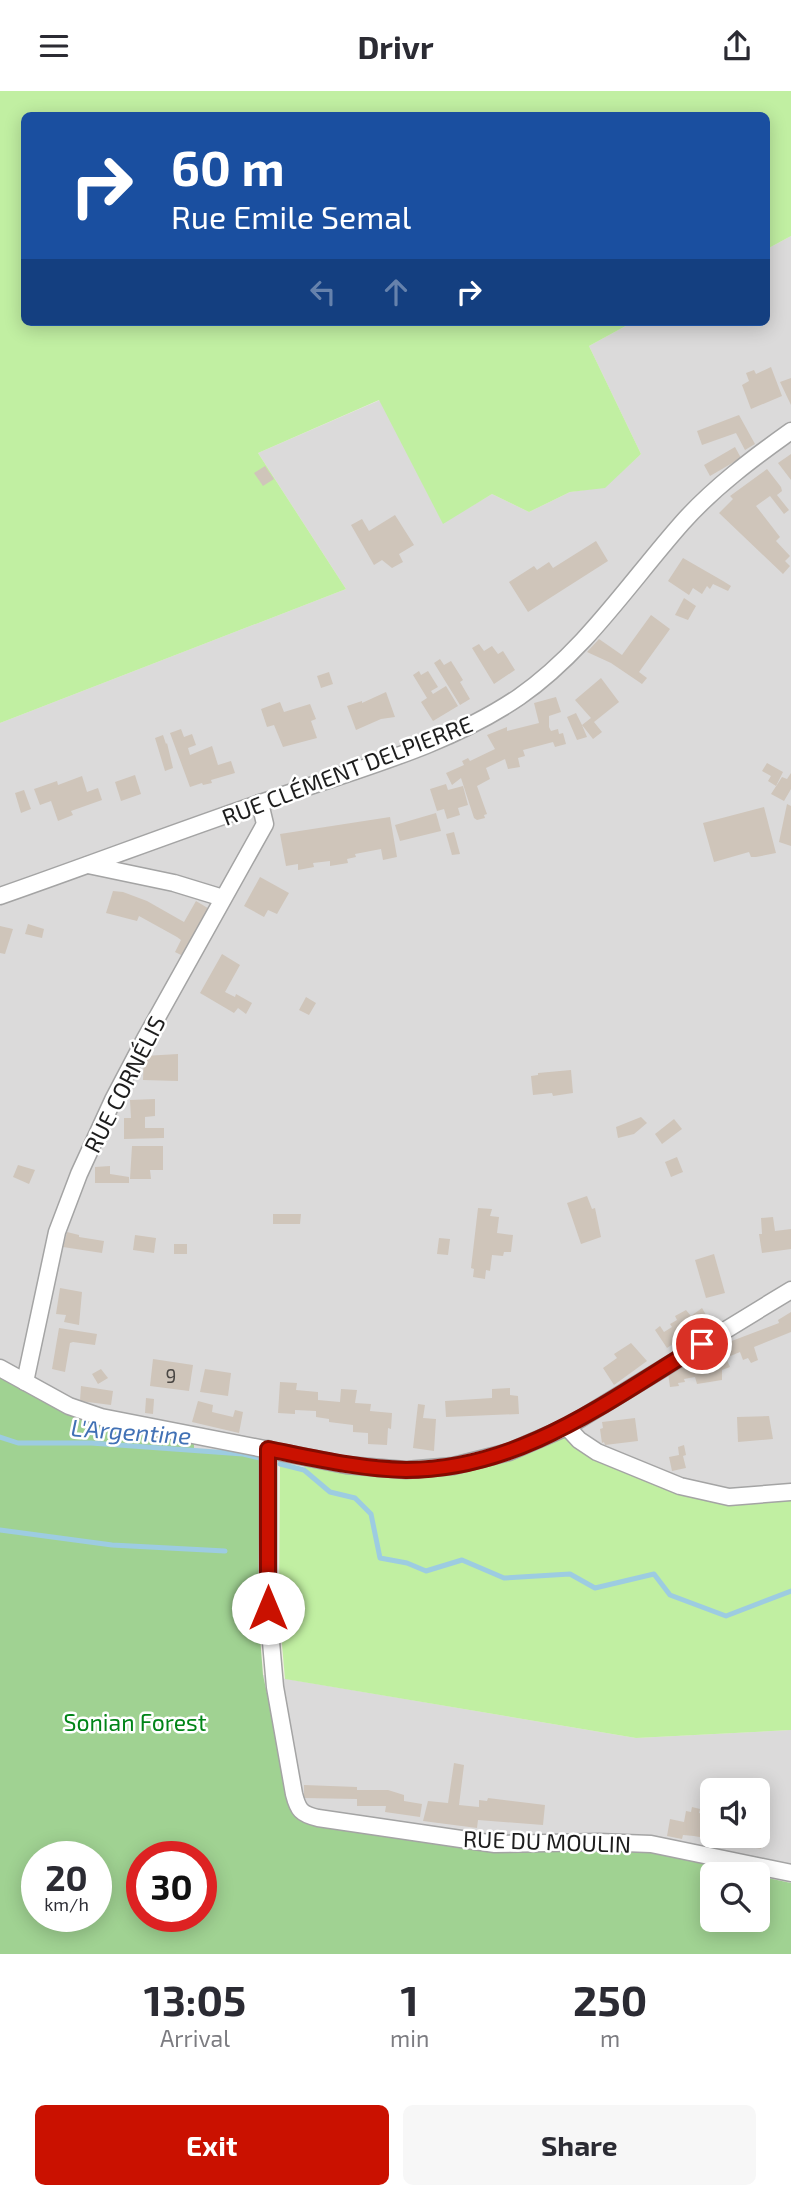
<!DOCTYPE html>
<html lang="en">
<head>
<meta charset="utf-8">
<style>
	:root { --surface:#fff; --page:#f7f7f7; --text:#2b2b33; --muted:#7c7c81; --accent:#ca1100 }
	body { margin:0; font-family:"Exo 2",sans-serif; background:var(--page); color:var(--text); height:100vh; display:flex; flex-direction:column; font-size:26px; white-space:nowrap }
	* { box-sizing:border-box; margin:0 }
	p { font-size:23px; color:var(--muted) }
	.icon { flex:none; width:38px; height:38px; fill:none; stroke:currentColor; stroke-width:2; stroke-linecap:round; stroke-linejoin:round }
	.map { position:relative; height:1863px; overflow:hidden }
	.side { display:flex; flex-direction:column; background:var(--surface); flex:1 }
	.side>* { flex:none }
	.guide { position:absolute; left:21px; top:21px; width:749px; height:214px; border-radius:10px; box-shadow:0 4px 18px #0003; background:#1a4fa0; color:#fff; overflow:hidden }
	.fabs { position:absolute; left:700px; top:1687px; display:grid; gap:14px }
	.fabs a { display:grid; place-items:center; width:70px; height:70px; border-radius:10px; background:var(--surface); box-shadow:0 4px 18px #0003; font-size:35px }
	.speed { position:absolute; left:21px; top:1750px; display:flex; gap:14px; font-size:35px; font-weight:700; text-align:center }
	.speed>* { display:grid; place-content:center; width:91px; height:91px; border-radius:50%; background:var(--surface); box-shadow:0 4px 18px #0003; line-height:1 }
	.speed small { font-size:18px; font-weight:400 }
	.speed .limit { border:10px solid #d22; background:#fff; color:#111 }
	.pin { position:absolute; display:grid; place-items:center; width:60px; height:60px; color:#fff; margin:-30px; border:4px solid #fff; border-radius:50%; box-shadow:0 2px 7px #0007 }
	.me { position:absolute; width:77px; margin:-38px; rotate:0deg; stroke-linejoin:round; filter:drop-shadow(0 0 5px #0008) }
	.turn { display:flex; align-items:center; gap:24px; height:147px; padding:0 35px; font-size:32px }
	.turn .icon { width:91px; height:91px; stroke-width:2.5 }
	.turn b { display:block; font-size:49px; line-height:60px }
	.lanes { display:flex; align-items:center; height:66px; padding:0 35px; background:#0003; justify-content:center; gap:35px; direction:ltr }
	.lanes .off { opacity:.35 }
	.eta { display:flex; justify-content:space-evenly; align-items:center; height:119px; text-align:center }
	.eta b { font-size:42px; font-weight:700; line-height:49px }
	.primary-button { display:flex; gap:14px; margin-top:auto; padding:14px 35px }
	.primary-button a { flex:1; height:80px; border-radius:10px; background:var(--accent); color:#fff; font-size:28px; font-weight:700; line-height:80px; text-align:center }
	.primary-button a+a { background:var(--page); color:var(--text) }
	header { display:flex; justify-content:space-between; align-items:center; height:91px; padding:0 35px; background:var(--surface); font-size:32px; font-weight:700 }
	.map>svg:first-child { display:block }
</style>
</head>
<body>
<header><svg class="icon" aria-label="menu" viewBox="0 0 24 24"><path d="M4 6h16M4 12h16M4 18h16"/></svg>Drivr<svg class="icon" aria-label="share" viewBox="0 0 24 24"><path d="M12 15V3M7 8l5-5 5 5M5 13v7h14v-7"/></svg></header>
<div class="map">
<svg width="791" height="1863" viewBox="0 0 791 1863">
	<rect width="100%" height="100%" fill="#efece1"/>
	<g fill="#dbdada" fill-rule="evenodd">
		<path d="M791 145V1408L729 1413 678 1402 565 1345 512 1368 454 1382 305 1373 243 1363 194 1360V1353L111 1338 66 1321 0 1286V632L346 498 258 362 380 309 443 432 492 403 529 421 570 401 605 396 641 363 589 255 633 231H766L767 158Z"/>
		<path d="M263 1584 636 1647 791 1639V1792L651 1761H496L303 1728 292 1721ZM712 1699H758V1745H712Z"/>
	</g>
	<g fill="#c1efa2">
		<path d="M0 0H791V145L767 158 766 24H24V231H633L589 255 641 363 605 397 570 401 529 421 492 403 443 433 379 309 258 362 346 498 0 632Z"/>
		<path d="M565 1345 678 1402 729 1413 791 1408V1639L636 1647 285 1588 279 1519 280 1373 304 1379 305 1373 454 1382 512 1368Z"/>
	</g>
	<path fill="#a0d292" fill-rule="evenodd" d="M0 1286 66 1321 111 1338 194 1353V1360L243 1363 260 1367 258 1520 263 1584 293 1722 303 1728 496 1761H651L751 1783H712V1829H758V1785L791 1792V1863H0ZM37 1766H96V1825H37ZM142 1766H201V1825H142Z"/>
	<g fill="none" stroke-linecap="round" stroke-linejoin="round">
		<g stroke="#9dcce1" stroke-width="5">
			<path d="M0 1346 18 1352H91L243 1363 260 1367"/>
			<path d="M280 1373 304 1379 330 1401 355 1407 371 1423 380 1467 407 1472 426 1480 462 1469 504 1487 570 1483 595 1497 654 1483 670 1504 726 1525 791 1500"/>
			<path d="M0 1439 112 1454 225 1460"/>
		</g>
	</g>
	<g fill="#cfc5ba">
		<path d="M771 276 782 305 751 318 742 294 749 290 746 282 754 279 756 283Z"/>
		<path d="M791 287V314L780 291Z"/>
		<path d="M739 324 755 353 745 359 736 342 702 354 697 340Z"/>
		<path d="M735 356 741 367 710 385 704 374Z"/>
		<path d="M791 363V389L778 372Z"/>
		<path d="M265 375 274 388 263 395 254 382Z"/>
		<path d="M767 378 781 396 782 400 777 404 789 419 784 423 770 405 756 415 780 446 776 450 790 465 785 470 790 475 783 483 719 422 733 408 730 405Z"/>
		<path d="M395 424 414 454 399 463 403 471 392 477 382 469 374 474 351 434 362 428 369 440Z"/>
		<path d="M596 450 608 470 528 521 509 491 534 475 537 479 549 471 553 477Z"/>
		<path d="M683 467 723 490 731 495 728 500 713 493 710 498 707 495 702 503 693 497 689 504 668 490Z"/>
		<path d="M684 507 696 515 688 529 675 524Z"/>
		<path d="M651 524 670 538 639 581 647 587 642 593 611 572 587 561 599 548 622 564Z"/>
		<path d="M479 553 484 560 492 555 498 563 503 560 515 579 494 593 472 557Z"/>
		<path d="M440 568 444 574 451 570 463 589 460 591 470 608 460 614 434 572Z"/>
		<path d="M419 580 421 584 428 580 438 596 431 600 433 603 446 595 458 615 433 630 421 611 427 607 413 584Z"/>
		<path d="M329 581 333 593 321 597 317 585Z"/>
		<path d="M601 587 619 611 594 631 602 641 593 648 582 634 587 646 577 649 567 626 576 622 582 634 591 627 575 609Z"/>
		<path d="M386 601 395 626 381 628 356 639 347 615 362 610V612Z"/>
		<path d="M556 606 561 621 549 625V636L551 640 558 638 559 643 563 642 566 653 555 656 553 651 523 659 525 665 518 667 520 676 508 678 505 668 486 677 490 688 477 695 487 723 484 724 485 727 477 729 474 727 461 687 452 694 446 682 464 674 462 670 468 667 470 670 495 658 487 644 507 636V640L539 632 534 612Z"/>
		<path d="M280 611 284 621 310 613 316 628 311 630 317 647 283 656 274 634 267 636 261 618Z"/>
		<path d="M181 638 184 646 192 643 196 654 188 657 190 664 212 655 218 674 231 670 235 682 211 689 212 692 203 694 202 692 190 696 170 642Z"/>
		<path d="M163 644 166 653 167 652 173 677 165 680 155 647Z"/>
		<path d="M767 672 783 681 776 695 768 690 771 685 762 680Z"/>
		<path d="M791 682V698L784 710 771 703 782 686 787 688Z"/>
		<path d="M135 684 141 703 121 710 115 691Z"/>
		<path d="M82 685 87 701 98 697 102 709 71 720 73 724 58 730 51 710 40 714 34 698 57 690 58 694Z"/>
		<path d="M446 693 448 699 463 695 468 714 458 717 460 724 447 728 444 718 437 720 430 698Z"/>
		<path d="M24 699 31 718 21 722 15 702Z"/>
		<path d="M787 713 791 715V755L779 751Z"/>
		<path d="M764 716 776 762 756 766H751L749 761 714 771 703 732Z"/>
		<path d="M436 722 441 740 400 750 395 734Z"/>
		<path d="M390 726 397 766 383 769 381 758 355 763 356 766 347 768 348 772 330 775V770L313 772 314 776 298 779V773L286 775 280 743Z"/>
		<path d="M454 741 460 763 452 764 446 743Z"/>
		<path d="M260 786 289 802 277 823 268 819 264 826 244 815Z"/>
		<path d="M113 800 123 801 147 810 184 831 196 810 211 819 185 866 175 861 181 849 177 846 139 825 137 830 106 822Z"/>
		<path d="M28 833 44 838 42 847 25 843Z"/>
		<path d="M0 835 13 838 5 863 0 862Z"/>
		<path d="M222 863 240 874 225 901 235 906 236 903 252 912 246 923 238 917 234 922 200 902Z"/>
		<path d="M306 906 316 912 309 924 299 919Z"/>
		<path d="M178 963V990L143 989 144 965Z"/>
		<path d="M571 979 573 1002 553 1005 552 1002 533 1004 531 985 538 984V982Z"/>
		<path d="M155 1008V1025L145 1026V1037H164V1047L124 1048V1027H131L130 1009Z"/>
		<path d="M641 1026 647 1032 634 1043 618 1047 616 1036Z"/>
		<path d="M674 1028 682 1038 662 1053 655 1043Z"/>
		<path d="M132 1055H163V1079H150L151 1088H130Z"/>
		<path d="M677 1066 683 1081 671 1086 665 1071Z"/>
		<path d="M18 1074 35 1079 29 1093 13 1086Z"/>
		<path d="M110 1075V1083L129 1086V1092H95V1076Z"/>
		<path d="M587 1105 592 1118 595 1117 601 1146 581 1153 567 1112Z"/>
		<path d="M478 1117 492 1118 490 1125 499 1126 497 1142 513 1144 511 1161H504L503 1165 492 1164 490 1180 486 1179 485 1188 473 1186 474 1178 471 1177Z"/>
		<path d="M273 1123H301L300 1133H273Z"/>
		<path d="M773 1126 775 1140 791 1138V1158L762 1162 759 1143H762L761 1127Z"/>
		<path d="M67 1141 79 1144V1146L104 1150 102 1162 63 1156Z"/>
		<path d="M135 1144 156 1147 154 1162 133 1159Z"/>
		<path d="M439 1147 450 1148 448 1164 437 1163Z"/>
		<rect x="174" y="1153" width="13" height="10"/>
		<path d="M714 1163 725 1202 706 1207 695 1169Z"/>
		<path d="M60 1197 82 1201 79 1234 64 1231 66 1224 56 1223Z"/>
		<path d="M702 1217 709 1229 667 1257 655 1239 660 1235 664 1241 672 1236 670 1233 677 1229 675 1225 686 1219 691 1225Z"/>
		<path d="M791 1221V1241L754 1256 758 1269 751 1272 748 1267 743 1269 740 1261 728 1266 723 1251 729 1248V1251L779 1232 778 1229Z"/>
		<path d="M59 1237 97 1243 95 1254 73 1251 70 1252 65 1281 52 1278Z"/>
		<path d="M631 1252 647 1270 614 1294 603 1277 617 1267 614 1263Z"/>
		<path d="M724 1262 730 1276 722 1279V1289L697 1293 695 1286 684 1288 685 1291 678 1292 679 1295 670 1296 668 1282 675 1281V1279L681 1278V1276L704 1272 703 1269 711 1268V1265Z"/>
		<path d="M153 1268 193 1274 189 1300 150 1295Z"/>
		<path d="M101 1278 108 1287 98 1293 92 1283Z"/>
		<path d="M205 1278 231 1282 228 1305 200 1301Z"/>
		<path d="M280 1291 297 1292 296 1299 318 1301V1309L340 1311 341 1298 357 1299 355 1312 371 1313 370 1320 392 1322 391 1338 388 1337 387 1354 368 1353V1342L353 1341V1334L329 1331V1328L316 1326V1320L295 1319V1323L278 1322Z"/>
		<path d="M81 1295 113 1300 111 1314 80 1310Z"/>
		<path d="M510 1297V1304L518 1305 519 1323 446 1326 445 1310 492 1307V1298Z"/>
		<path d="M146 1307 154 1308 153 1323 145 1322Z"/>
		<path d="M198 1310 213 1314 212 1321 233 1326 235 1319 243 1321 239 1342 192 1331Z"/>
		<path d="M418 1313 425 1314 423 1327 436 1328 434 1360 413 1357Z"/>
		<path d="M769 1325 773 1348 738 1351 737 1326Z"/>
		<path d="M635 1327 638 1350 605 1354 604 1351 602 1352 600 1338 603 1337 602 1331Z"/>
		<path d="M684 1354 686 1364 683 1365 686 1377 672 1380 669 1366 679 1364 678 1356Z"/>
		<path d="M454 1672 464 1674 459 1714 479 1716V1709L487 1710 488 1707 545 1714 543 1734 478 1729 477 1737 423 1730 428 1710 448 1712Z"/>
		<path d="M304 1694 357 1696V1699H388L404 1704V1710L422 1713 420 1726 385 1721 386 1715H357V1708L304 1707Z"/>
		<path d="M692 1716 700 1718 699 1722 712 1725V1745H752L763 1748 761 1758 694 1745 683 1744 682 1748 667 1745 670 1728 684 1731 686 1720 691 1721Z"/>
	</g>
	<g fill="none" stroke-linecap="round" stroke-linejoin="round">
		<defs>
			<g id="minor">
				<path d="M88 774 174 792 223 807"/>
				<path d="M0 805C92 773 183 738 275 707 357 678 447 655 519 606 585 560 629 492 682 432 713 397 753 367 791 340"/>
				<path d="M0 1277 69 1315 101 1326 346 1374 406 1379 453 1375 509 1361 567 1336 791 1199"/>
				<path d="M25 1291 57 1141 79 1083 113 1009 145 948 265 733 260 712"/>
				<path d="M567 1336 579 1349 597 1361 680 1395 729 1406 791 1401"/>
				<path d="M268 1358V1517L275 1596 294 1703C298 1719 301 1723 318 1727L495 1753 598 1751 651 1753 791 1782"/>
			</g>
		</defs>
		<use href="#minor" stroke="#a4a4a4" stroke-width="19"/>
		<use href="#minor" stroke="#fff" stroke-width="16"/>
	</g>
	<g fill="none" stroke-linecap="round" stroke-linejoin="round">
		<defs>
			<path id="route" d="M268 1517V1358C313 1367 359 1378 406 1379 520 1379 609 1309 702 1253"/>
		</defs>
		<use href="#route" stroke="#830b00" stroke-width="18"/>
		<use href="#route" stroke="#ca1100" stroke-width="12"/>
	</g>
	<g text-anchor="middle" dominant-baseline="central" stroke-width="5" stroke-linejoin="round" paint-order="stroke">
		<g font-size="19" fill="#4a4744">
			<text x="171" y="1284">9</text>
		</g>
		<g font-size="23" fill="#1d1d1d" stroke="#fff">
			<text transform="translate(347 679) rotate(-21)">RUE CLÉMENT DELPIERRE</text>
			<text transform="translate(124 993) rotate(-63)">RUE CORNÉLIS</text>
			<text transform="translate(547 1750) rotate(2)">RUE DU MOULIN</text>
		</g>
		<g font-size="23" fill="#018417" stroke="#fff">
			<text x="135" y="1631">Sonian Forest</text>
		</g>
		<g font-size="24" font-style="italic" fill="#4171b5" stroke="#fff">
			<text transform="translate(131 1340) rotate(4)">L'Argentine</text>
		</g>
	</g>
</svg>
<div class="fabs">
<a><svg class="icon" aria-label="sound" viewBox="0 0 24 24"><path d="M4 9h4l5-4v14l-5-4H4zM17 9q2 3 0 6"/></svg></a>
<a><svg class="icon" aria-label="search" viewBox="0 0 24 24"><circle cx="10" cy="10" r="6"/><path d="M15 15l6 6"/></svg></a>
</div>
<div class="speed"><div>20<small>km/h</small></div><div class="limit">30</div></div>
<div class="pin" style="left:702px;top:1253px;background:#d93025"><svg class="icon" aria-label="arrive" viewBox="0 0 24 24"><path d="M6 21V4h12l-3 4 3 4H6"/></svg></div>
<svg class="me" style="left:268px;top:1517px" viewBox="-20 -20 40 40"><circle r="19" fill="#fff"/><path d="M0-13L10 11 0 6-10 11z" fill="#ca1100"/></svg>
<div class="guide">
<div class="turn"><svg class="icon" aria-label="right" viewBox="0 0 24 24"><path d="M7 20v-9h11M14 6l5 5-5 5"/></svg><div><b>60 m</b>Rue Emile Semal</div></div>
<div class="lanes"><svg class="icon off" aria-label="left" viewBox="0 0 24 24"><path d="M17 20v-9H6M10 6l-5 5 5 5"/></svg><svg class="icon off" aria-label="ahead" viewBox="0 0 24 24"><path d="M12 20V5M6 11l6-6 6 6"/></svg><svg class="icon" aria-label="right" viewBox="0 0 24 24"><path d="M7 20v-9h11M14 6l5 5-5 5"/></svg></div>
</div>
</div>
<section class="side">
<div class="eta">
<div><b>13:05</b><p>Arrival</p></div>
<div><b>1</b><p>min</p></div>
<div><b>250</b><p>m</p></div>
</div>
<div class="primary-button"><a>Exit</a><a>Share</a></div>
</section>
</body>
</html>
